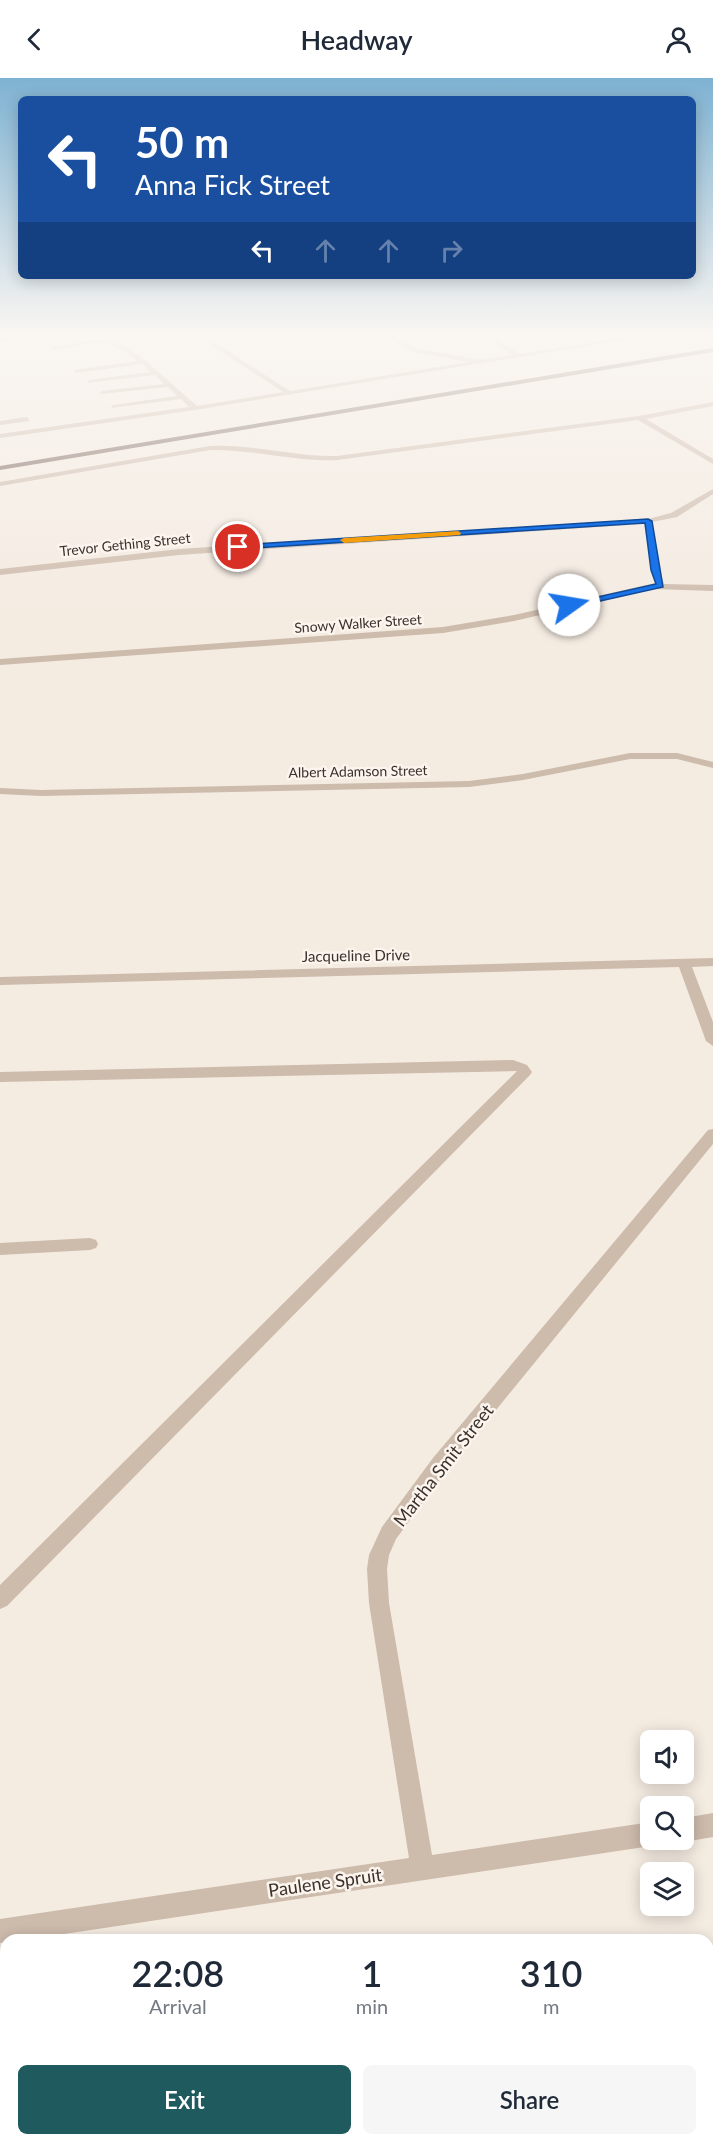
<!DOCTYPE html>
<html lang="en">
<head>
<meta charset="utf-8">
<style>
	:root { --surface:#fff; --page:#f6f6f7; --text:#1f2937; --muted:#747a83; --accent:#1f5a5e }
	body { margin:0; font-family:Lato,sans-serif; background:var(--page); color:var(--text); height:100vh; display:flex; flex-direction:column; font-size:22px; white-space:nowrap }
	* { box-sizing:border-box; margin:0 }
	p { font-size:20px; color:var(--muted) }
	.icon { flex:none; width:33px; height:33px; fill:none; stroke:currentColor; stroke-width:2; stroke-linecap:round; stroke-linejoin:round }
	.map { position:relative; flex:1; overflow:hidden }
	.sheet { position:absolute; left:0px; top:1856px; width:714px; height:212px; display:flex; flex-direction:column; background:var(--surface); border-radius:18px 18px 0 0; box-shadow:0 3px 15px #0003 }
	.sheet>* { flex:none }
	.hud { position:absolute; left:18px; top:18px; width:678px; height:183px; border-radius:9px; box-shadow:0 3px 15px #0003; background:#1a4fa0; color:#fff; overflow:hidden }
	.fabs { position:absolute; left:640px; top:1652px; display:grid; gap:12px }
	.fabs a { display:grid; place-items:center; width:54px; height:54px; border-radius:9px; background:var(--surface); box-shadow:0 3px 15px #0003; font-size:30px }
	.pin { position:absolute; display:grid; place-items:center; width:51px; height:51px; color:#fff; margin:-26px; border:3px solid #fff; border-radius:50%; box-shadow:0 2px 6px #0007 }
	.me { position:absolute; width:66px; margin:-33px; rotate:77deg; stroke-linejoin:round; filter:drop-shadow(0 0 4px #0008) }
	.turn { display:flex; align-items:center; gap:21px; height:126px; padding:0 18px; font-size:27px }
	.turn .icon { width:78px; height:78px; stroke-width:2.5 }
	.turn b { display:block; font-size:42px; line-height:51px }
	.lanes { display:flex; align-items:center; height:57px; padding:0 18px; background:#0003; justify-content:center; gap:30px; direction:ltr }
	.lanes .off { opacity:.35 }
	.eta { display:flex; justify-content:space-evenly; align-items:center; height:102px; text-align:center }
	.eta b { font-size:36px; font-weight:600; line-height:42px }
	.button { display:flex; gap:12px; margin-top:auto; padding:12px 18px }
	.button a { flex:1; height:69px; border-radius:9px; background:var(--accent); color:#fff; font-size:24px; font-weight:600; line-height:69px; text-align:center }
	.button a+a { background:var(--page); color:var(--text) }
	header { display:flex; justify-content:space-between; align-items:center; height:78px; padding:0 18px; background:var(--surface); font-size:27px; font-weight:600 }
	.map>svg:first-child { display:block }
</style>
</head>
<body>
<header><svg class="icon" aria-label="back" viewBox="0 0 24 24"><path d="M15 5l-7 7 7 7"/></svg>Headway<svg class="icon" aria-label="person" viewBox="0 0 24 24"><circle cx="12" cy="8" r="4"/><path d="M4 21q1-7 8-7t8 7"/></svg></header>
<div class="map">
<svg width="713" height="2066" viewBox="0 0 713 2066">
	<rect width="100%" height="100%" fill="#f4ebe1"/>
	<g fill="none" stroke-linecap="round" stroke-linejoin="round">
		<g fill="#cdbbac" fill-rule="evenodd">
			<path d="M39 254H55L0 264V260Z"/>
			<path d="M191 254H198L290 313 469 284 414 274 377 254H385L418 271 481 282 512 277 489 261 490 254H496L494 260 520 276 658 254H673L195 332 0 360V356L189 329 181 321 111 330 113 327 177 318 168 309 100 316 102 313 164 306 155 297 87 305 89 302 151 294 142 286 76 295 74 292 138 283C104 256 91 266 52 272L49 270 98 261 122 266 146 283 197 328 283 314Z"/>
			<path d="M713 324V328L646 341 713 381V386L638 342 337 382C294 384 253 371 210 372L0 408V404L210 368C253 366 294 379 337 378L639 338Z"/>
			<path d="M27 339 30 343 0 347V343Z"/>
			<path d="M713 411V416L677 439 652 444 659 491 664 506 713 507V513L654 511 514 543 443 555 0 587V581L443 549 514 537 655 505 644 446 179 477 0 497V491L179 471 648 441 671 435Z"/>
			<path d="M630 675H677L713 684V690L677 681H630L523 702 469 709 41 718 0 716V710L41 712 469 703 523 696Z"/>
			<path d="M713 880V888L692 889 713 944V968L706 963 679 889 0 907V899Z"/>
			<path d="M513 982 527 987 532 994 530 997 7 1528 0 1531V1507L517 993 0 1004V994Z"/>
			<path d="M713 1051V1066L447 1392 396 1461 389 1477 387 1491 389 1525 432 1777 651 1744V1761H661L659 1764 651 1768 24 1862H6V1864L0 1865V1841L409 1780 369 1525 367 1491 369 1477 382 1449 433 1380 708 1052Z"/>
			<path d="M90 1160 96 1162 98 1166 96 1170 90 1172 0 1177V1165Z"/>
			<path d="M713 1735V1759L684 1764 678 1761H684V1740Z"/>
		</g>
		<path fill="#7d675c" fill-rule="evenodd" d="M713 270V274L0 392V388Z"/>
	</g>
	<linearGradient id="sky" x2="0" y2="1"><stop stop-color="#7eb2d2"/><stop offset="0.47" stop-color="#faf6f2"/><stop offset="1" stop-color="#faf6f2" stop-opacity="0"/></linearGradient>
	<rect width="713" height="543" fill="url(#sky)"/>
	<path fill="#1a73e8" stroke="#114b97" stroke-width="1.5" d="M648 441 652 443 663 509 569 530 566 529V526L656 506 651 492 645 445 238 471 234 469 238 467Z"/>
	<path fill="#f59e0b" d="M458 453 461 455 460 457 344 465 340 462 344 460Z"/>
	<g text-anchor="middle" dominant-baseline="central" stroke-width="5" stroke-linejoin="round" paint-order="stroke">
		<g font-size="14" fill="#3b302b" stroke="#fbf5ee">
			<text transform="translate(125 466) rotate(-6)">Trevor Gething Street</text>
			<text transform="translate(358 545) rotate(-4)">Snowy Walker Street</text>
			<text transform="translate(358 693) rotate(-1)">Albert Adamson Street</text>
		</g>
		<g font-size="15" fill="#3b302b" stroke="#fbf5ee">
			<text transform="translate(356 877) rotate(-1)">Jacqueline Drive</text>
		</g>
		<g font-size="18" fill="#3b302b" stroke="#fbf5ee">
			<text transform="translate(443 1387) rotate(-52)">Martha Smit Street</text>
			<text transform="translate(325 1804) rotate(-8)">Paulene Spruit</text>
		</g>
	</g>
</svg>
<div class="fabs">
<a><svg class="icon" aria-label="sound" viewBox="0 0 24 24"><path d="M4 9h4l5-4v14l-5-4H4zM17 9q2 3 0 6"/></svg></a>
<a><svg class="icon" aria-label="search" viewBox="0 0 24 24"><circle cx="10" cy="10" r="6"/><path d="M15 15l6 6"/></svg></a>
<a><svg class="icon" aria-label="layers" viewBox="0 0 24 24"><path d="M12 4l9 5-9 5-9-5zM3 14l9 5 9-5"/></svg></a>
</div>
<div class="pin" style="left:238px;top:469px;background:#d93025"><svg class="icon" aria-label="arrive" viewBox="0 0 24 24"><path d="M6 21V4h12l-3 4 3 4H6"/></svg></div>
<svg class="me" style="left:569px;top:527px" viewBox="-20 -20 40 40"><circle r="19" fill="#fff"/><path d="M0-13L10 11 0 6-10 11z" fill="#1a73e8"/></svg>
<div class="hud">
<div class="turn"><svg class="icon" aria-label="left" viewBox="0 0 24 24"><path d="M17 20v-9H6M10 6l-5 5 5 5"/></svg><div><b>50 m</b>Anna Fick Street</div></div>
<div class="lanes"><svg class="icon" aria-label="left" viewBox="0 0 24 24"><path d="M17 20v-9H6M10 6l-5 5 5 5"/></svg><svg class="icon off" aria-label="ahead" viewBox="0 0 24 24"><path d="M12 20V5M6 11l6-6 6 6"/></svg><svg class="icon off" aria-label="ahead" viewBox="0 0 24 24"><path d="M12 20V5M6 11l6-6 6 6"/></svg><svg class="icon off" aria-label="right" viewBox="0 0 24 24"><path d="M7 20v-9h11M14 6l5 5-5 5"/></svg></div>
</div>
<section class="sheet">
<div class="eta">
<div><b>22:08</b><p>Arrival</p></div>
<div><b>1</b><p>min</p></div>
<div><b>310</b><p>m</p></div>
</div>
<div class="button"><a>Exit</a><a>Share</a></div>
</section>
</div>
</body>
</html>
